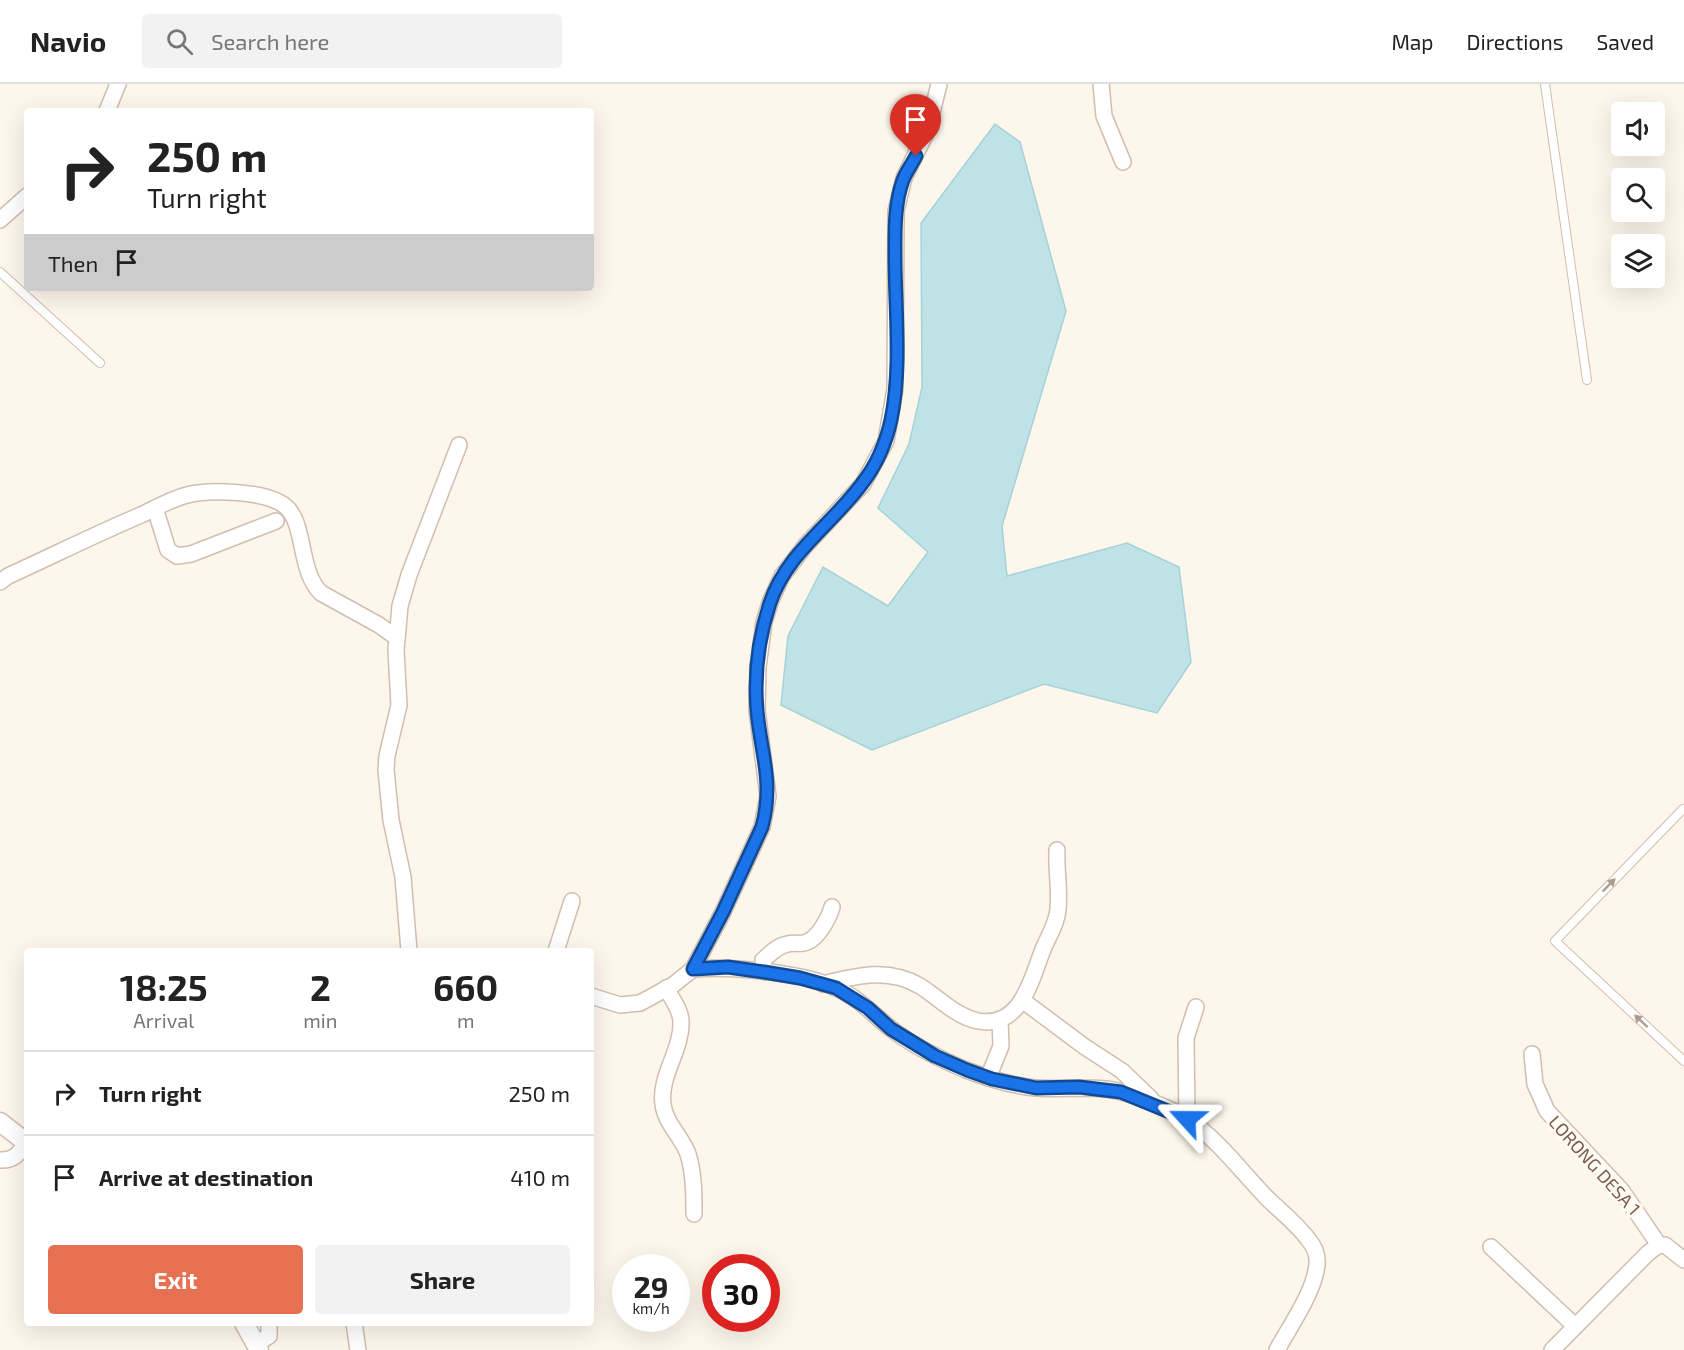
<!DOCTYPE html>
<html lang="en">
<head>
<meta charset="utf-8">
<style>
	:root { --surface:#fff; --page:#f2f2f2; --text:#222; --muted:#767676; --line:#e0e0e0; --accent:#e57152 }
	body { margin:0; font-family:"Exo 2",sans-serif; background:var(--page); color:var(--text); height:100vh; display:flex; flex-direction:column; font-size:22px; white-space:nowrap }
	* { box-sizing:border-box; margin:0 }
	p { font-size:20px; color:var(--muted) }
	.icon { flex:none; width:33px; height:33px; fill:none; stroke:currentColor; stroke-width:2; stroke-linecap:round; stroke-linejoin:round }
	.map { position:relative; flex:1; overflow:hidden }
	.sheet { position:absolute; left:24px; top:864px; width:570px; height:378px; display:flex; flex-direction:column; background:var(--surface); border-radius:6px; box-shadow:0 6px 24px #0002 }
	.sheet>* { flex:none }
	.banner { position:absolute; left:24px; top:24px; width:570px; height:183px; border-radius:6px; box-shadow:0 6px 24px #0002; background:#fff; color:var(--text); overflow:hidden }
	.tools { position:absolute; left:1611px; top:18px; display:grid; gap:12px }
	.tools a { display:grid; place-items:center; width:54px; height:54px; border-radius:6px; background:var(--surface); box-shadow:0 6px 24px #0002; font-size:30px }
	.speed { position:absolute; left:612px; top:1170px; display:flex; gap:12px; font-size:30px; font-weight:700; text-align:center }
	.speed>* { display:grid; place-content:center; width:78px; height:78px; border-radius:50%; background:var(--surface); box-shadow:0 6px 24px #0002; line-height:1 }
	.speed small { font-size:15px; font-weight:400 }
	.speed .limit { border:9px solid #d22; background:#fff; color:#111 }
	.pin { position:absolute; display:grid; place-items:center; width:51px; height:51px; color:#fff; margin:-62px -26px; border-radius:50% 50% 50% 0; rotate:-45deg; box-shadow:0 0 6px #0007 }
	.pin .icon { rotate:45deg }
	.me { position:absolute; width:66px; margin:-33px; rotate:294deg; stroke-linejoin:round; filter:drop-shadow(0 0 4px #0008) }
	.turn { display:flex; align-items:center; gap:21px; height:126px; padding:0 24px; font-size:27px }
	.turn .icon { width:78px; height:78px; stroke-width:2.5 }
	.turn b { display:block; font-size:42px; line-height:51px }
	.then { display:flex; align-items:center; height:57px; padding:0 24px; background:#0003; gap:12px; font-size:22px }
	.eta { display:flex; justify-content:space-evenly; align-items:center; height:102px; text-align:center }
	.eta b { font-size:36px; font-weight:700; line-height:42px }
	.primary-button { display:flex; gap:12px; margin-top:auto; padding:12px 24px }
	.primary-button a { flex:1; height:69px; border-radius:6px; background:var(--accent); color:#fff; font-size:24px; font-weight:700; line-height:69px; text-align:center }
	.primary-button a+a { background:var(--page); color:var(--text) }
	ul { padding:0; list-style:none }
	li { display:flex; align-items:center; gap:18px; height:84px; padding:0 24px; border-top:2px solid var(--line) }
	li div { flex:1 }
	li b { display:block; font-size:22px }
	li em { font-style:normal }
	header { display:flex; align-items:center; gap:36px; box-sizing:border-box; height:84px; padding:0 30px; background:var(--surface); border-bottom:2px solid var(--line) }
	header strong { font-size:28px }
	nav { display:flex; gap:33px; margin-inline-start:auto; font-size:21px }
	.search { width:420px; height:54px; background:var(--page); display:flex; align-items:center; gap:15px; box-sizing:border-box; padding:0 21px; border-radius:6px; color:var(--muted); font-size:22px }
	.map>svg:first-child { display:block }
</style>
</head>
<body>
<header>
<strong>Navio</strong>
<div class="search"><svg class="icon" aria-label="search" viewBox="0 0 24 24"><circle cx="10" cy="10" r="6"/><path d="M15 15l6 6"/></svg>Search here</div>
<nav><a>Map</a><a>Directions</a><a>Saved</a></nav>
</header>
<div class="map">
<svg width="1684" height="1266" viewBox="0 0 1684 1266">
	<rect width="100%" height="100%" fill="#fdf6eb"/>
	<path fill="#bfe2e7" stroke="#a5d2d9" stroke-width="1.5" d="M995 40 1020 58 1066 227 1002 442 1007 492 1127 459 1179 483 1191 578 1157 629 1044 600 872 666 781 621 788 552 823 483 888 522 928 468 878 424 909 360 922 303 921 139Z"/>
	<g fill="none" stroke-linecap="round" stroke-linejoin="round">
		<defs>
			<g id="service">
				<path d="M1545 0 1587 296"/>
				<path d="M0 188 100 279"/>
				<path d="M1684 726 1683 725 1555 857 1684 977"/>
			</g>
			<g id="minor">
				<path d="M1101 0 1104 32 1123 78"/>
				<path d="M107 27 118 0"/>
				<path d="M0 136 27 112"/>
				<path d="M155 424 168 466 177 472 191 470 276 437"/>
				<path d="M0 498 8 492C52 472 96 450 141 431 156 424 171 415 187 411 209 405 267 407 285 422 306 438 298 487 321 509L379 541 397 554"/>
				<path d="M409 867 403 793 391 736 386 686 387 672 399 621 396 566 400 522 409 491 459 361"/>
				<path d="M556 867 572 817"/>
				<path d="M693 885C731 882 801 888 836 904 857 913 873 930 890 944 913 962 940 975 966 986 987 994 1013 1002 1036 1004 1065 1006 1094 1001 1122 1008 1141 1013 1173 1025 1189 1036 1219 1057 1241 1087 1266 1113 1280 1127 1296 1139 1308 1155 1314 1162 1318 1170 1317 1180 1315 1207 1290 1242 1277 1266"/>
				<path d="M764 888 763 876C770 870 778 861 788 860 794 858 801 861 807 858 818 854 829 834 832 823"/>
				<path d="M823 900C856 892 888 883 920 902 939 914 955 932 978 937 1020 945 1031 897 1042 868 1047 854 1057 841 1058 825 1060 806 1056 786 1057 766"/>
				<path d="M666 904C672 915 681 926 681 938 682 966 659 992 663 1020 665 1039 682 1053 688 1070 694 1089 694 1111 694 1130"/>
				<path d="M591 912 620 921 640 919 673 901 693 885 723 828 762 743 768 712 757 626 758 583 764 538 771 516 782 492 805 462 863 400 886 357 895 305 896 127 904 94 928 45 939 0"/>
				<path d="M1022 916 1085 963 1122 987 1151 1015"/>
				<path d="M1532 970 1535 1000 1547 1027 1622 1107 1659 1161H1665L1684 1176"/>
				<path d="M988 994 1001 962 1000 935"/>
				<path d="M1187 1035 1186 954 1196 923"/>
				<path d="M0 1076C14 1077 19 1069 27 1059"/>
				<path d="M1491 1163 1575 1242"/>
				<path d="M354 1239 358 1266"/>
				<path d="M255 1261 269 1252V1239"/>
				<path d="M1552 1266 1648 1169 1659 1161"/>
			</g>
			<g id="tertiary">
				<path d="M0 1038 27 1059"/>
				<path d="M244 1239 259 1266"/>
			</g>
		</defs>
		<use href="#service" stroke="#d0beb0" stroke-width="10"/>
		<use href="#minor" stroke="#d0beb0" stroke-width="18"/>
		<use href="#tertiary" stroke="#d0beb0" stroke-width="21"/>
		<use href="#service" stroke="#fff" stroke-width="8"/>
		<use href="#minor" stroke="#fff" stroke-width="15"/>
		<use href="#tertiary" stroke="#fff" stroke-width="18"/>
	</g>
	<defs><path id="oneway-solid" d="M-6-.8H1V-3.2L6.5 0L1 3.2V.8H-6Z" transform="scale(1.5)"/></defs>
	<g fill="#af9d94">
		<use href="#oneway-solid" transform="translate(1609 801) rotate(-46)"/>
		<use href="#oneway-solid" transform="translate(1641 937) rotate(-137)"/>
	</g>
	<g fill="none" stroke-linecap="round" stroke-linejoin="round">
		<defs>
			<path id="route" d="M916 72C912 80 906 88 903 96 894 121 895 147 895 172 895 225 902 284 891 336 886 359 876 382 861 401 831 441 786 470 770 519 759 552 754 591 757 627 761 670 774 698 762 743L723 828 693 885 728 883 764 888 800 894 836 904 868 924 891 945 935 972 967 986 992 995 1036 1004 1079 1003 1121 1008 1187 1035"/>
		</defs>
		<use href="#route" stroke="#114b97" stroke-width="15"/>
		<use href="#route" stroke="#1a73e8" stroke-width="10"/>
	</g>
	<g text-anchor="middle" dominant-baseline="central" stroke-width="6" stroke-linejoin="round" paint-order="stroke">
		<g font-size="18" fill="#795c4d" stroke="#fffaf2">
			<text transform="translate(1595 1081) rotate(48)">LORONG DESA 1</text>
		</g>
	</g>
</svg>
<div class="tools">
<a><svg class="icon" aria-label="sound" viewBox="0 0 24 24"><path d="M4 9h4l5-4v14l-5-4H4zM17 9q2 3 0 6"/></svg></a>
<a><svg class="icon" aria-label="search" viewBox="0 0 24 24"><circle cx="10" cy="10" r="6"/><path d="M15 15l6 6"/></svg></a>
<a><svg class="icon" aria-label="layers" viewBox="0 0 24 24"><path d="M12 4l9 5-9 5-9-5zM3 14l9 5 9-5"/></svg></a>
</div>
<div class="speed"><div>29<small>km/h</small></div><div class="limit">30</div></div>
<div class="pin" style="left:916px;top:72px;background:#d93025"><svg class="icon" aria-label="arrive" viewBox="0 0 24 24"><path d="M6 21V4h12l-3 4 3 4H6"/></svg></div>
<svg class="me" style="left:1187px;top:1035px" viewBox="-20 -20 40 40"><path d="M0-17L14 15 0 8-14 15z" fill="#1a73e8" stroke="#fff" stroke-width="4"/></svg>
<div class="banner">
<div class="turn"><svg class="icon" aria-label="right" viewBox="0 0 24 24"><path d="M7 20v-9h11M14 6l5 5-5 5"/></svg><div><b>250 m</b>Turn right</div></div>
<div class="then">Then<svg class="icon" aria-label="arrive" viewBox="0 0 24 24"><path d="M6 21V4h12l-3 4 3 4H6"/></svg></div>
</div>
<section class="sheet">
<div class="eta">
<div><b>18:25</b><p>Arrival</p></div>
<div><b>2</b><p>min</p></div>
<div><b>660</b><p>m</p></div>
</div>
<ul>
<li><svg class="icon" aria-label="right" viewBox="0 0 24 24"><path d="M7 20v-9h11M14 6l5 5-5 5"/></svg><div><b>Turn right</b></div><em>250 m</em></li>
<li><svg class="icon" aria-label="arrive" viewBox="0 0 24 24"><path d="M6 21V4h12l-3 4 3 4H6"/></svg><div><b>Arrive at destination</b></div><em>410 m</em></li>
</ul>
<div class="primary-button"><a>Exit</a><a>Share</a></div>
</section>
</div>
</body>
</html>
